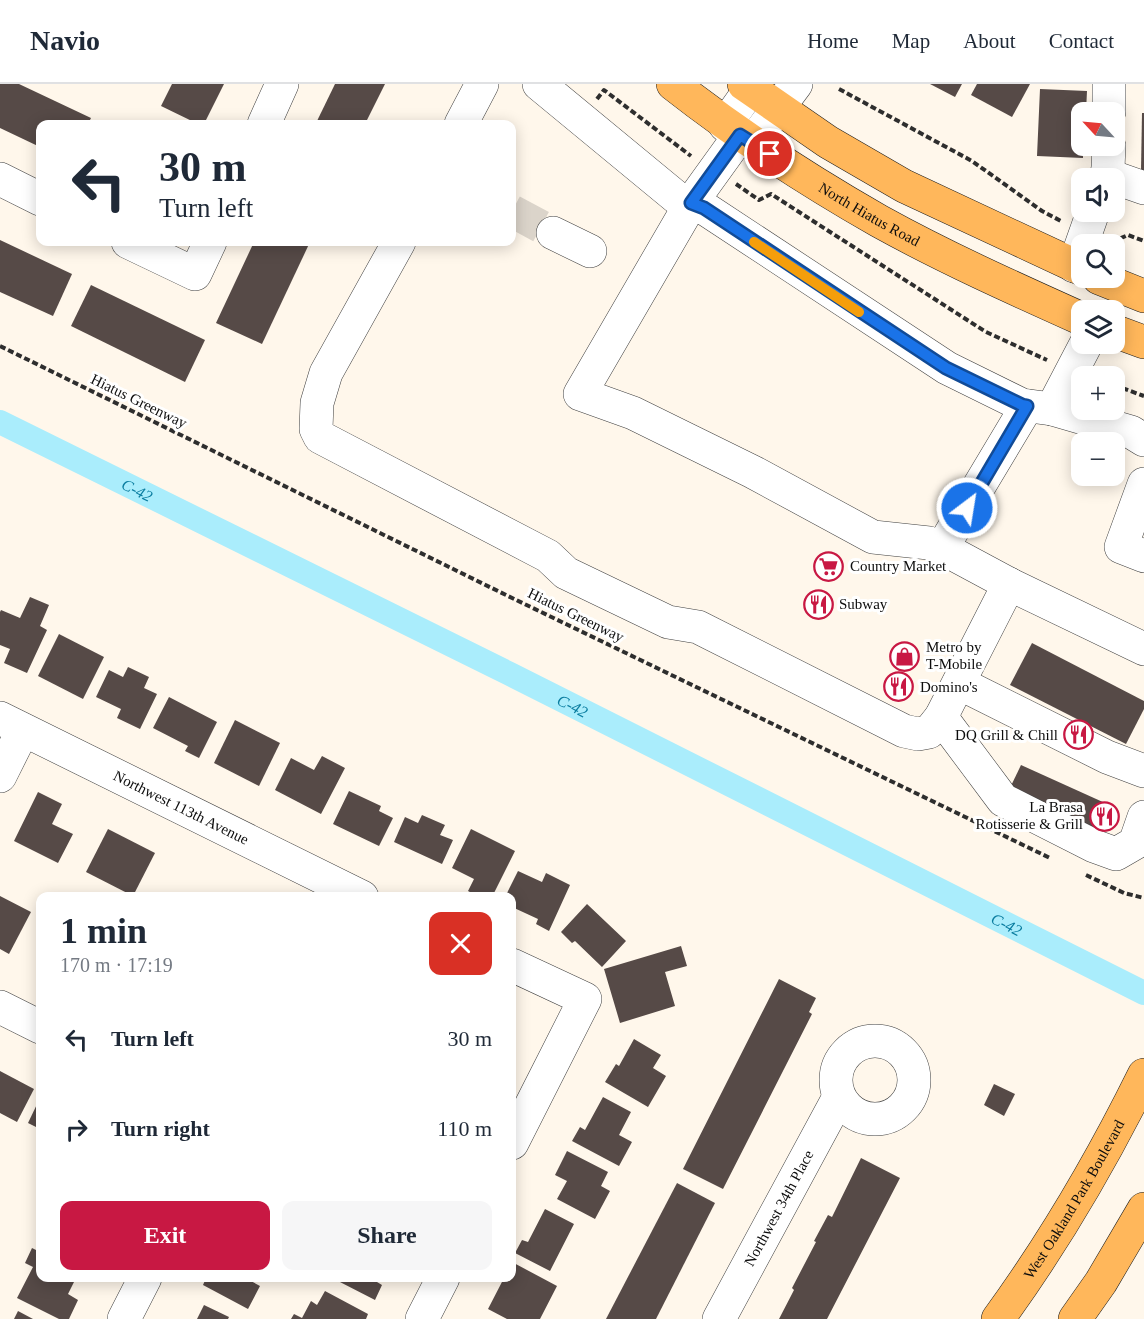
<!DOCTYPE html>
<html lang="en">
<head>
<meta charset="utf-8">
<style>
	:root { --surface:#fff; --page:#f6f6f7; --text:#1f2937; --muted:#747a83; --line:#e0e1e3; --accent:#c81843 }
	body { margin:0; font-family:"Times New Roman",serif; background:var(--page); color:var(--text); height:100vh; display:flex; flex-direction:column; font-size:22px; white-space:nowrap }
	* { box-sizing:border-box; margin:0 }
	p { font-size:20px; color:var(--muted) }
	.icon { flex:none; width:33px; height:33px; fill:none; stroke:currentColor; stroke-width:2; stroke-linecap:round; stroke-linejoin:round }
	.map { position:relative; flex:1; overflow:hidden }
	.panel { position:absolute; left:36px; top:808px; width:480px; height:390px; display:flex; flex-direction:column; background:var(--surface); border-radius:12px; box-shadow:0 3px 15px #0003 }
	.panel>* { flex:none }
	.banner { position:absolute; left:36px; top:36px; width:480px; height:126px; border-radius:12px; box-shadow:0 3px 15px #0003; background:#fff; color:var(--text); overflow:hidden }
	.needle { width:39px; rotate:296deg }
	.tools { position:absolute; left:1071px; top:18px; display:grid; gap:12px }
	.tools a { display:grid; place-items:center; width:54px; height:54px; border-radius:12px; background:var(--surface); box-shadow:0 3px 15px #0003; font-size:30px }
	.pin { position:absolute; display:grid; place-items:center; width:51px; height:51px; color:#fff; margin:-26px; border:3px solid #fff; border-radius:50%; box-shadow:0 2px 6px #0007 }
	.me { position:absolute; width:66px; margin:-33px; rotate:31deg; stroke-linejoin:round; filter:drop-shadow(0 0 4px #0008) }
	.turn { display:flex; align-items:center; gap:21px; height:126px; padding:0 24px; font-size:27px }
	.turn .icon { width:78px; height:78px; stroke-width:2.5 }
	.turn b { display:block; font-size:42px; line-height:51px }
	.round { display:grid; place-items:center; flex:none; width:63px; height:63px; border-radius:12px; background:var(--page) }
	.headline { display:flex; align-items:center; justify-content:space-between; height:102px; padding:0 24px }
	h1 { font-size:36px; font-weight:700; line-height:45px }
	.action { display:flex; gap:12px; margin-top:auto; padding:12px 24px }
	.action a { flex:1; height:69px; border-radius:12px; background:var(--accent); color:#fff; font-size:24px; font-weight:700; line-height:69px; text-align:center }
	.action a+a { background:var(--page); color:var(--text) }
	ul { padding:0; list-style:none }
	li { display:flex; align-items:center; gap:18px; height:90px; padding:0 24px }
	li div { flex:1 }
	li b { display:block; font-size:22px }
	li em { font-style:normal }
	header { display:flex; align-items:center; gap:36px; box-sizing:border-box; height:84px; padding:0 30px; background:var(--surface); border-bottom:2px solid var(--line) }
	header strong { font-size:28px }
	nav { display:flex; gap:33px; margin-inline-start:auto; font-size:21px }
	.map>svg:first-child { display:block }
</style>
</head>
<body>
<header>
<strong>Navio</strong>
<nav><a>Home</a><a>Map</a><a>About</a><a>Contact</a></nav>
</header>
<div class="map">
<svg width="1144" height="1235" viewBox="0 0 1144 1235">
	<rect width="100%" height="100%" fill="#fff7eb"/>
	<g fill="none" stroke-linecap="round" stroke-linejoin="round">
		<path stroke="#aaedfc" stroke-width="24" id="s1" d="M0 338 510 590 1144 909"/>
	</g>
	<g fill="#564a47">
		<path d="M0 0H19L91 34 88 40H40V63L0 44Z"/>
		<path d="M172 0H224L204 40H198L161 22Z"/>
		<path d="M335 0H385L365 40H325L317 37Z"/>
		<path d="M930 0H962L955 13Z"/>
		<path d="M977 0H1030L1012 33 971 11Z"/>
		<path d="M1040 5 1087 7 1086 28H1082L1083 74 1037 72Z"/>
		<path d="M1142 29H1144V86H1141Z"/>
		<path d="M0 156 72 190 53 232 0 208Z"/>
		<path d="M254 158H310L262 260 216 239Z"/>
		<path d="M91 201 205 256 185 298 71 242Z"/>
		<path d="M30 513 49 521 40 542 47 546 27 589 4 579 10 565 0 561V528L1 526 20 534Z"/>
		<path d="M59 550 104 573 83 615 38 592Z"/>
		<path d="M1032 559 1144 617V625L1126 660 1010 601Z"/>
		<path d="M128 583 149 593 144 604 157 610 140 645 117 634 121 625 96 613 109 586 123 593Z"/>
		<path d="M169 613 217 638 199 674 185 667 188 662 153 644Z"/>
		<path d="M235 636 280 659 259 702 214 679Z"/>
		<path d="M322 672 345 684 321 730 275 706 291 674 314 686Z"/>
		<path d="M1021 681 1105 719 1093 745 1009 706Z"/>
		<path d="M349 707 381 722 379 727 393 734 379 762 333 740Z"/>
		<path d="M38 708 62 720 52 740 73 750 58 779 14 757Z"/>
		<path d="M422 731 445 741 440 751 453 756 442 780 394 758 405 733 418 739Z"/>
		<path d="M108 745 155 769 133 812 86 788Z"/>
		<path d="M471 745 515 767 492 813H479L468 807 474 795 452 784Z"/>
		<path d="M518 787 542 798 546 789 570 801 549 847 536 840 538 835 512 823V813H505Z"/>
		<path d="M0 812 31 828 9 870 0 865Z"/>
		<path d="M587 820 626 857 602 883 575 857 572 859 561 848Z"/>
		<path d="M681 862 687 882 665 888 675 922 620 939 604 885Z"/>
		<path d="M779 895 816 914 809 928 812 930 723 1105 683 1085Z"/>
		<path d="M634 955 661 971 653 984 666 992 648 1023 605 998 616 980 619 982Z"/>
		<path d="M0 987 34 1005 17 1038 0 1029Z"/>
		<path d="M994 1000 1015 1010 1004 1032 984 1021Z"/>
		<path d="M603 1013 631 1028 619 1051 632 1058 619 1082 572 1057 580 1043 585 1046Z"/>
		<path d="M40 1014V1045L28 1039Z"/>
		<path d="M567 1067 608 1088 601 1102 610 1107 595 1135 557 1115 567 1097 555 1091Z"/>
		<path d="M861 1074 900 1094 827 1235H779L794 1206 792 1204 816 1158 814 1157 828 1131 832 1133Z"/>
		<path d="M677 1099 715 1119 656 1235H606Z"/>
		<path d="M545 1125 574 1140 550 1187 515 1169 522 1156 528 1158Z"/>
		<path d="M32 1164 40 1168V1194H76L68 1210 78 1216 69 1235H59L17 1214 33 1183 25 1179Z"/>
		<path d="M512 1178 557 1202 540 1235H507L488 1225 504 1194H512Z"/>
		<path d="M206 1194H252L251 1197 260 1202 248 1225 203 1201Z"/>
		<path d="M340 1194H379L377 1198 382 1201 375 1216 338 1197Z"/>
		<path d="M325 1207 368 1230 366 1235H291L294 1230 302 1234 311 1217 317 1221Z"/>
		<path d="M204 1221 229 1233 228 1235H197Z"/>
		<path d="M18 1227 33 1235H14Z"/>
	</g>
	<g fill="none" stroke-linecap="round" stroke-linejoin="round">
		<path stroke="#dbd4ca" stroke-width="33" stroke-dasharray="33 16" stroke-linecap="butt" d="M512 127 553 149"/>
		<defs>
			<g id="minor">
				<path d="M539 0 676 113 704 124 947 284 1022 321 1052 325 1086 260"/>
				<path d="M1109 28V0"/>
				<path d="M264 40 282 0"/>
				<path d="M461 40 482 0"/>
				<path d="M725 41 754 0"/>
				<path d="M740 51 691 119 580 310 633 329 753 388 873 453 929 459 942 464 1009 500 1144 565"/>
				<path d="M752 59 796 0"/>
				<path d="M1107 91 1144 104"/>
				<path d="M1106 94 1108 84 1109 62"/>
				<path d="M0 95 40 115"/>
				<path d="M553 149 590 167"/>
				<path d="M128 158 195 190 210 158"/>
				<path d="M399 158 326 289 317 319 316 345 320 353 548 472 566 489 668 538 698 543 904 647 918 650 929 648 941 633 1009 500"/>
				<path d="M1074 182 1093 128"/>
				<path d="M1052 325 1131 348 1144 356"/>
				<path d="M1144 400 1121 463 1144 472"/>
				<path d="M942 464 1027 322"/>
				<path d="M959 599 1107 673 1144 687"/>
				<path d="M941 633 1003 716 1094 762 1116 770 1135 759 1144 733"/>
				<path id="s2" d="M0 634 362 813"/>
				<path d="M0 692 23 646"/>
				<path d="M512 881 585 915 512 1059"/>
				<path d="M0 923 40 943"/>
				<circle cx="875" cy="996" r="39"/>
				<path d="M124 1235 145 1194"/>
				<path d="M422 1235 443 1194"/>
				<path id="s3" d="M719 1235 839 1013"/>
			</g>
			<g id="major">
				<path id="s4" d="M673 0C738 51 807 96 879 137 944 173 1013 204 1082 235"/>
				<path d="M744 0 828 58 904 102 1082 185"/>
				<path d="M1099 194 1144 212"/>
				<path d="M1114 247 1144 258"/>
				<path id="s5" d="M998 1235C1054 1158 1102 1076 1144 991"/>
				<path d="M1075 1235 1101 1198 1144 1125"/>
			</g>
		</defs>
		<use href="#minor" stroke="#3f3f3f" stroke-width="34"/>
		<use href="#major" stroke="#1d1d1d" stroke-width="34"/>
		<g stroke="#2e2e2e" stroke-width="4" stroke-dasharray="6 3" stroke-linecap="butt">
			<path d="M839 5 972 77 1042 127 1061 137"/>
			<path d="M597 15 604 6 691 72"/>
			<path d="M736 100 759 116 771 110 986 248 1047 276"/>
			<path d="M1112 158 1128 151 1144 157"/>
			<path d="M0 262 508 512 1050 774"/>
			<path d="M1114 301 1144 312"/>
			<path d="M1086 791 1124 809 1144 814"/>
		</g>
		<use href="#minor" stroke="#fff" stroke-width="33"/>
		<use href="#major" stroke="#ffb75b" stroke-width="33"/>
	</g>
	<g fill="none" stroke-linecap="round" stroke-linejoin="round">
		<defs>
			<path id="route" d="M770 70 740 51 691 119 704 124 946 284 1022 321 1027 322 967 424"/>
		</defs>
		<use href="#route" stroke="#114b97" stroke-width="15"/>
		<use href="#route" stroke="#1a73e8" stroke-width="10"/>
		<path stroke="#f59e0b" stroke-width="10" d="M754 158 859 228"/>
	</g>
	<defs>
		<symbol id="supermarket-ring" viewBox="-11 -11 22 22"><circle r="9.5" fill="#fff" stroke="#c81843" stroke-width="1.5"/><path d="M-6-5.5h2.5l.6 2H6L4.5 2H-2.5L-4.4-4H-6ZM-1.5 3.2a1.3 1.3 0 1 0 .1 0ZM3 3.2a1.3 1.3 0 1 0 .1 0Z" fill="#c81843"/></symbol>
		<symbol id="restaurant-ring" viewBox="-11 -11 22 22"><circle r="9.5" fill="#fff" stroke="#c81843" stroke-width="1.5"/><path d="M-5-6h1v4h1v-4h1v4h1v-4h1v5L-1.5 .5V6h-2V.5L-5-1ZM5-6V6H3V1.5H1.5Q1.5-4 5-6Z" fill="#c81843"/></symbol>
		<symbol id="shop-ring" viewBox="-11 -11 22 22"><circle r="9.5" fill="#fff" stroke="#c81843" stroke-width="1.5"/><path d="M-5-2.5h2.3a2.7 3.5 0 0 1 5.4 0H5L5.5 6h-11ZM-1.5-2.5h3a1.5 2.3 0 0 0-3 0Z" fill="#c81843"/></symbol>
	</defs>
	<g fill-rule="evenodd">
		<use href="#supermarket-ring" x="812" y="466" width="33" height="33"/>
		<use href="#restaurant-ring" x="802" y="504" width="33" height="33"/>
		<use href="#shop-ring" x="888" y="556" width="33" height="33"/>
		<use href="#restaurant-ring" x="882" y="586" width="33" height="33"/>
		<use href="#restaurant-ring" x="1062" y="634" width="33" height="33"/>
		<use href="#restaurant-ring" x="1088" y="716" width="33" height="33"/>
	</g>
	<g text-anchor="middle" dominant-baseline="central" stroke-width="6" stroke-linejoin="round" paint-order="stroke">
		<g font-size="15" fill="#0c0c0c" stroke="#fff">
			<text stroke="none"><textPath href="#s4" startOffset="236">North Hiatus Road</textPath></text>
			<text transform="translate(139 317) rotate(26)">Hiatus Greenway</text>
			<text transform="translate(576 531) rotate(26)">Hiatus Greenway</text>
			<text stroke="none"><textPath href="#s2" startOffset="202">Northwest 113th Avenue</textPath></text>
			<text stroke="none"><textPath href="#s5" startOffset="142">West Oakland Park Boulevard</textPath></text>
			<text stroke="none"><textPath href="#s3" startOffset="126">Northwest 34th Place</textPath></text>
		</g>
		<g font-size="15" fill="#0c0c0c" stroke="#fff" text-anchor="start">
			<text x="850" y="482">Country Market</text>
			<text x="839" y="520">Subway</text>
			<text x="926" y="563">Metro by<tspan x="926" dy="17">T-Mobile</tspan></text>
			<text x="920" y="603">Domino's</text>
			<text x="1058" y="651" text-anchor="end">DQ Grill &amp; Chill</text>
			<text x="1083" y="723" text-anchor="end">La Brasa<tspan x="1083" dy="17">Rotisserie &amp; Grill</tspan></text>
		</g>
		<g font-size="16" font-style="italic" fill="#0a7da0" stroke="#fff">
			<text stroke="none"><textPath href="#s1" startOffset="153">C-42</textPath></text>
			<text stroke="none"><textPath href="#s1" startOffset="639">C-42</textPath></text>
			<text stroke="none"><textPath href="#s1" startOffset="1125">C-42</textPath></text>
		</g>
	</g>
</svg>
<div class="tools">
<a><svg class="needle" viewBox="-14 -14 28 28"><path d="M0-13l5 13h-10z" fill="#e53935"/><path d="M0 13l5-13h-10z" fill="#747a83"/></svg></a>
<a><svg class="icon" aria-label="sound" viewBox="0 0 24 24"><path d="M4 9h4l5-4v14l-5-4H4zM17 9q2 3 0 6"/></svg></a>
<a><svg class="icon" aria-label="search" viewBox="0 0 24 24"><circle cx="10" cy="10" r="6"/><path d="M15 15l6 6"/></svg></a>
<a><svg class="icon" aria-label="layers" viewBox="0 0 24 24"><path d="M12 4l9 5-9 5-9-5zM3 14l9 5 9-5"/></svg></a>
<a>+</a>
<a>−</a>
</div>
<div class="pin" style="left:770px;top:70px;background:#d93025"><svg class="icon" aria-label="arrive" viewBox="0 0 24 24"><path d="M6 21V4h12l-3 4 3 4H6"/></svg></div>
<svg class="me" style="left:967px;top:424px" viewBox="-20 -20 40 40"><circle r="17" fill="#1a73e8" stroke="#fff" stroke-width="3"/><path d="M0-11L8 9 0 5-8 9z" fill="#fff"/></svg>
<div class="banner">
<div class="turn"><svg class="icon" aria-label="left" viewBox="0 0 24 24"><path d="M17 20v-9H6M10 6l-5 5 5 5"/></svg><div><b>30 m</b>Turn left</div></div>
</div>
<section class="panel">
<div class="headline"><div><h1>1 min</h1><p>170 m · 17:19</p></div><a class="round" style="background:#d93025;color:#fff"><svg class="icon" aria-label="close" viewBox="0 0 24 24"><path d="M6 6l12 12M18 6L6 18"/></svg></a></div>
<ul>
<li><svg class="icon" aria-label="left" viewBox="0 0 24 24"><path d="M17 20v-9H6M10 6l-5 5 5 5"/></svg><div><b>Turn left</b></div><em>30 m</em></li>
<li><svg class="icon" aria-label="right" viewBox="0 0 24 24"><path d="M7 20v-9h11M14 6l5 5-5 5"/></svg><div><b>Turn right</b></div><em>110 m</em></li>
</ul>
<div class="action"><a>Exit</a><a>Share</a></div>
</section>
</div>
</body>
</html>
